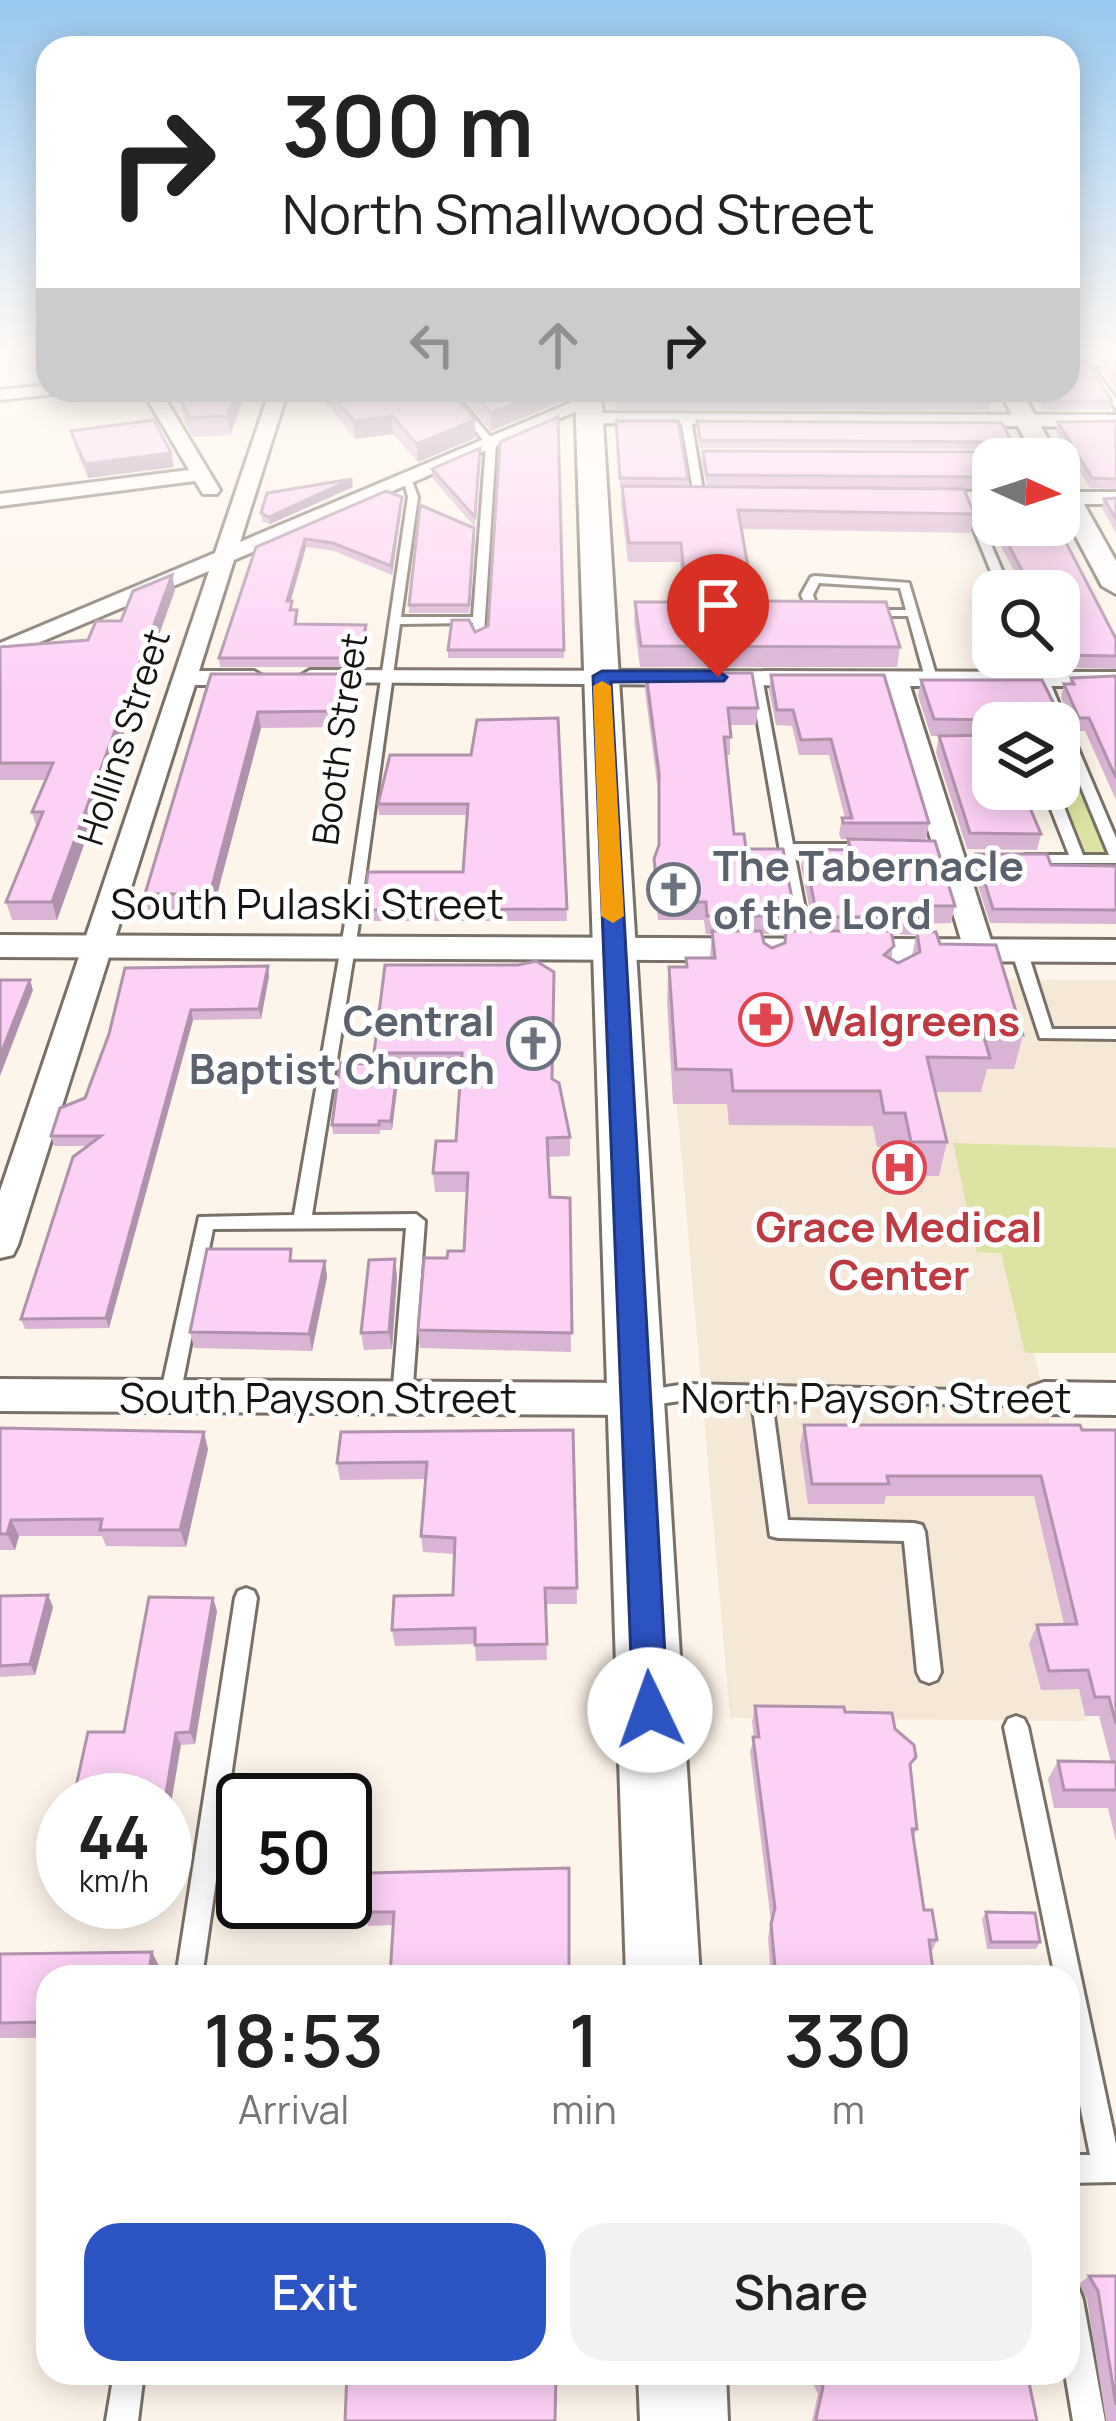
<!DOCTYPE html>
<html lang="en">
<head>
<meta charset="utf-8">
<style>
	:root { --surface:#fff; --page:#f2f2f2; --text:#222; --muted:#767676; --accent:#2c53c2 }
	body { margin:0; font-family:Manrope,sans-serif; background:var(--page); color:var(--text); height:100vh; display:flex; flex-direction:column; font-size:45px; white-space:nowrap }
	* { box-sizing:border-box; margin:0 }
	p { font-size:39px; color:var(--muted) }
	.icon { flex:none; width:66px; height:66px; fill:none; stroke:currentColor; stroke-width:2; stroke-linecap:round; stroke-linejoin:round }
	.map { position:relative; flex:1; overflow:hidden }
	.panel { position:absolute; left:36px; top:1965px; width:1044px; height:420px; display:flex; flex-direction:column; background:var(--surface); border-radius:36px; box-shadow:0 6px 30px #0003 }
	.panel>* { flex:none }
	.top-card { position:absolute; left:36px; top:36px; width:1044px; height:366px; border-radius:36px; box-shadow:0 6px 30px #0003; background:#fff; color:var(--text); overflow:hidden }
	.needle { width:78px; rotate:93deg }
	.buttons { position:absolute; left:972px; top:438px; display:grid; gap:24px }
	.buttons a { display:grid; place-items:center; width:108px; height:108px; border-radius:24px; background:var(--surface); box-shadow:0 6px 30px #0003; font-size:60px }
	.speed { position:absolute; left:36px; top:1773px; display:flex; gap:24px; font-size:60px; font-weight:700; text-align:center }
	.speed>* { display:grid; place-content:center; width:156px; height:156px; border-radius:50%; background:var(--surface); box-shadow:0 6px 30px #0003; line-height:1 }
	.speed small { font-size:30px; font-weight:400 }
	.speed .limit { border:6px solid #111; border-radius:18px; background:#fff; color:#111 }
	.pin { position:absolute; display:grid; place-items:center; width:102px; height:102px; color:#fff; margin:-123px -51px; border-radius:50% 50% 50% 0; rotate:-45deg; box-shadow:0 0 12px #0007 }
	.pin .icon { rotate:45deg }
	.me { position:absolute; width:132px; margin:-66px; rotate:357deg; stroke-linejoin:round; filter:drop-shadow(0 0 9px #0008) }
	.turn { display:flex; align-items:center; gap:42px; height:252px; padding:0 48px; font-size:54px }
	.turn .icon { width:156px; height:156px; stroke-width:2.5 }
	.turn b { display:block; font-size:84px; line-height:102px }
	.lanes { display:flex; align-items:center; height:114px; padding:0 48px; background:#0003; justify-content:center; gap:60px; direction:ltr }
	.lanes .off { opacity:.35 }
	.eta { display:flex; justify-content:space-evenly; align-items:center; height:204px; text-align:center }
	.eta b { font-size:72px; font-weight:600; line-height:84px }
	.button { display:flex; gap:24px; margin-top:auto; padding:24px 48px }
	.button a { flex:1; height:138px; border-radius:36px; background:var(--accent); color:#fff; font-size:48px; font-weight:600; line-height:138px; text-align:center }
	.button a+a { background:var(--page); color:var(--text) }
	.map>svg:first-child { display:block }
</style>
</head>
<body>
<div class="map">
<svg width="1116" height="2421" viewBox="0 0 1116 2421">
	<rect width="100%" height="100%" fill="#fef5ea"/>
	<path fill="#f5e8d6" d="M666 978 1116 980V1353H1034L1053 1435 1023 1436 1086 1721 730 1718Z"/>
	<g fill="#dce3a3">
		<path d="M1059 751H1064L1108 856H1083L1057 789Z"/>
		<path d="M953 1143 1116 1148V1353H1025L1001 1253 977 1252Z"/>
	</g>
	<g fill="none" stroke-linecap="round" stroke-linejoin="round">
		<defs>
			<g id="service">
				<path d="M1086 357 1116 399V409L1082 360Z"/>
				<path d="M443 390H452L496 444 484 634 474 636 473 623 400 624 358 929 312 1215 416 1214 425 1221 412 1398 409 1404 402 1406 395 1404 392 1398 406 1228 213 1229 180 1396 177 1402 170 1404 163 1402 160 1396 199 1217 294 1215 344 929 408 497 403 478H411L418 497 401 617H473L486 444Z"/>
				<path d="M686 417 691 420 704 496 699 499 694 496 681 420Z"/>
				<path d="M966 495 971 498 1011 591H999L961 498Z"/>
				<path d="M815 576 909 583 937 678 935 681 925 678 908 616H866L860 613 866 610H906L900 588 819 583 813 595 816 604 832 612 826 615 807 608 801 595 811 577Z"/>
				<path d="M1027 657H1039L1116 838V863H1025L1018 859 1025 855H1069L1043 789H1057L1083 855H1109L1059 734V723H1054Z"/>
				<path d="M756 673 762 677 793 844H867L874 848 867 852H794L813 950 805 955 797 950 750 677Z"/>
				<path d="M1019 945 1027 950 1052 1029H1116V1039L1040 1038 1011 950Z"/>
				<path d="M686 1384 1051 1392 1054 1398 1051 1404 1044 1406 772 1401 788 1520 914 1523 922 1525 925 1532 941 1672 937 1680 929 1683 921 1680 917 1672 904 1541 778 1538 770 1536 752 1401 686 1400 640 1407 633 1405 630 1399 633 1393 640 1391Z"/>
				<path d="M246 1588 254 1591 257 1598 202 1977H176L235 1598 238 1591Z"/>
				<path d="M1016 1716 1024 1719 1028 1727 1116 2144V2182L1068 2183V2155H1090L1068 2045V1977H1055L1004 1727 1008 1719Z"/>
				<path d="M1068 2285 1079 2289 1083 2300 1105 2421H1073L1065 2373H1068Z"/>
				<path d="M114 2373H144L138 2421H106Z"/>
			</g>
			<g id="minor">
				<path d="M1068 355 1116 356V366L1068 365Z"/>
				<path d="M48 385V390H57L54 394 0 400V390Z"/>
				<path d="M142 390H160L220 490 217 494H203L195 481 0 506V494L189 470Z"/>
				<path d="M270 390H288L240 542 601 390H625L234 560 199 671H254L266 678 254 685H195L18 1245 13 1255 0 1258V1191L209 571 0 659V643L215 553Z"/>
				<path d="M589 413 1116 415V427L582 423 580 419Z"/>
				<path d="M921 491 993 492V504L914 501 911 497Z"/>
				<rect x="1059" y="492" width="57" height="12"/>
				<path d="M310 670 1116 672V686H910L994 950 979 959 964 950 885 686 301 682 298 677Z"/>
				<path d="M0 1379 636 1383 650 1388 656 1399 650 1410 636 1415 0 1411Z"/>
				<path d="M1044 1382 1116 1383V1415L1044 1414 1030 1409 1024 1398 1030 1387Z"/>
			</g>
			<g id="tertiary">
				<path d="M999 390H1021L1059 459H1035Z"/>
				<path d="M1059 474 1071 481 1116 561V594L1102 586 1059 505Z"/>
				<path d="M0 935 1116 940V962L0 957Z"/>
			</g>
			<g id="secondary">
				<path d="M575 390H601L700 1977H626Z"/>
				<path d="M638 2373H726L728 2421H640Z"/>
			</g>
		</defs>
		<use href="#service" stroke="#797167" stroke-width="6"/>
		<use href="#minor" stroke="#797167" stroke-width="6"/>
		<use href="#tertiary" stroke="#797167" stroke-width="6"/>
		<use href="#secondary" stroke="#797167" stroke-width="6"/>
		<use href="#service" fill="#fff" fill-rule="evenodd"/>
		<use href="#minor" fill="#fff" fill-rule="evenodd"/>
		<use href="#tertiary" fill="#fff" fill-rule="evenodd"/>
		<use href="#secondary" fill="#fff" fill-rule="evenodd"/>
	</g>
	<g fill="#dab4d4" fill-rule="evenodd">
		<path d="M1104 361H1116V392L1102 370Z"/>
		<path d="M247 390 230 435 193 437 184 421 181 402Z"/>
		<path d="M316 390H450L475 420V438L418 462 393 434 355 439Z"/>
		<path d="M458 390H558V403L491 431Z"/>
		<path d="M623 390H992L988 394 991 401 990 410 615 409V394Z"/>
		<path d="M1032 390H1068L1112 401 1110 410H1044Z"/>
		<path d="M558 417 564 658H448V650L488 626Z"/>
		<path d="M697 421 1012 442 1010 449 700 448Z"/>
		<path d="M1116 421V489L1090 488 1056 431 1058 422Z"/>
		<path d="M616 428 688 479V486H620Z"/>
		<path d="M71 431 174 467 88 478 74 445Z"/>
		<path d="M703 451 993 459V489L707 486 702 463Z"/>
		<path d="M480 458 475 527 433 479 432 469Z"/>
		<path d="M622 486 974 514 971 533 741 529 754 601 900 647 897 667H640L634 622 635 602H684L680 562H628L621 505Z"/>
		<path d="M353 487 270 524 262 521 261 513Z"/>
		<path d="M993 496V525H1057L1116 639V669L1058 667 1053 657H1059V591H1025L980 508 983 497Z"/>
		<path d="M402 497V505L392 575 334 551 306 547 291 601 293 610H297V624L367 633 360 667H220L219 658 256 547Z"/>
		<path d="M1116 498V533L1102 508 1104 499Z"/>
		<path d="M475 535 469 613H409V605Z"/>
		<path d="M172 575 175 590 57 920H12L6 902 37 829 32 812 46 780H0V647L88 640 121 621Z"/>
		<path d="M646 673 758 708 756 725H730V755H726L734 834 795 916 793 931H814L801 867 804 849 846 850 848 839H841L839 834 842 818H845L829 755H799L792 726 776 725 769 690 771 675 929 823 926 839H854L955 906 951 923 923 924 922 932 940 944 1023 1035 1014 1069H987L981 1092H935L947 1142 939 1176H903L897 1147H877L873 1126 729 1125 727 1104H673L667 1001 669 967H685L686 958H710L712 934H706L704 920H658L653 877 654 859 658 848V791L645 690ZM761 934H786L785 943 772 948 764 943ZM892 934 916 935 912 956 898 963 892 959Z"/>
		<path d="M211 674 356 690 348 727 261 728 213 910H148L145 894Z"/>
		<path d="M1116 676V800L1085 731H1075L1061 697 1064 684H1069L1071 678Z"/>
		<path d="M921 680 1059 714 1056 723H993V735L1041 834 1037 850 967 849 936 752 939 736H949H931L918 696Z"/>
		<path d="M558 718 567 921H364L363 910 463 872 467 815H379L378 804 471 755Z"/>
		<path d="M976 854 1051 865 1116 866V924L990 923 972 868Z"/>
		<path d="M385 965 553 1079 570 1137V1156L548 1157 550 1197 570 1198 571 1352 420 1348 418 1330 447 1258 464 1251 467 1192H435L433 1173 456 1141 460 1072H398L392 1130H380V1134H333L332 1125 375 1064 374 1053Z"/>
		<path d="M269 976 261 1019 193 1020 109 1328 25 1329 21 1319 88 1146H54L51 1136 85 1098 109 1034Z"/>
		<path d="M395 1259 397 1277 392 1349 364 1350 361 1333Z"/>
		<path d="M293 1261H325L327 1277 312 1351 194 1348 190 1332Z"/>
		<path d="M804 1425 1116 1430V1841L1108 1808H1054L1048 1779 1058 1761 1111 1762 1099 1716H1085L1079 1689 1041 1690 1029 1644 1037 1625 1064 1624 1034 1496H886L884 1504H808L800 1446Z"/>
		<path d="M0 1428 208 1449 186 1547 106 1546 102 1536H19L15 1550H0Z"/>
		<path d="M573 1430 577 1604H545L547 1660 476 1661 475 1644 395 1646 392 1630 453 1595 454 1554 423 1552 421 1536 426 1479 340 1480 337 1463Z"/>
		<path d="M0 1596 53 1607 35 1675 0 1677Z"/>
		<path d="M213 1598 217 1611 195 1744 181 1745 124 1732Z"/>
		<path d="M755 1706 845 1712 895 1729 911 1771 917 1829 913 1839 924 1910 937 1940 931 1953 934 1977H771L768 1938 771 1921 750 1752 754 1737 752 1722Z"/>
		<path d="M569 1868 393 1925 368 1926 365 1912Z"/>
		<path d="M986 1912 1040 1942 1036 1949H987L982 1919Z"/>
		<path d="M0 1954 160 1968 48 1977V2038H0Z"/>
		<path d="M1089 2276H1116V2421H1106L1087 2299 1079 2284Z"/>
		<path d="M330 2373H556L348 2380H334Z"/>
		<path d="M808 2373H1027L1037 2421H812L818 2394Z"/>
	</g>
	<g fill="#b192ac">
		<path d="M238 390H247L230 435 227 416Z"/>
		<path d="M548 390H558V403L491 431V413Z"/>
		<path d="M392 416 393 434 355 439 354 421Z"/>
		<path d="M475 420V438L418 462 417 444Z"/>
		<path d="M171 453 174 467 88 478 85 464Z"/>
		<path d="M352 479 353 487 270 524 269 517Z"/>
		<path d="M402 497V505L392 575 391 566Z"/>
		<path d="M305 539 306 547 288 609 287 601Z"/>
		<path d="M172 575 175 590 57 920 52 902Z"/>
		<path d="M366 625 367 633 360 667 359 658Z"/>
		<path d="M354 674 356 690 348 727 347 711Z"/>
		<path d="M258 712 261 728 213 910 210 894Z"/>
		<path d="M268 966 269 976 261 1019 259 1009Z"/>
		<path d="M30 980 33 990 0 1076V1056Z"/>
		<path d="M191 1010 193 1020 109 1328 106 1318Z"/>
		<path d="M398 1065 399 1074 392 1130 391 1121Z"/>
		<path d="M395 1259 397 1277 392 1349 389 1332Z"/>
		<path d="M325 1261 327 1277 312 1351 309 1334Z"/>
		<path d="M204 1432 208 1449 186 1547 180 1530Z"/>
		<path d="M11 1520 19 1536 15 1550 7 1534Z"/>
		<path d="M48 1595 53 1607 35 1675 30 1664Z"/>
		<path d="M213 1598 217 1611 195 1744 190 1732Z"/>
		<path d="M176 1733 181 1745 165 1839V1800Z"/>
		<path d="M152 1952 160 1968 159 1977H148Z"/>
	</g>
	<g fill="#fdd1f6" stroke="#b192ac" stroke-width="3">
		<path d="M1068 359 1087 361 1112 401H1046L1039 390H1068Z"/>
		<path d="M1104 361H1116V380Z"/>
		<path d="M186 390H238L227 416 190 418 181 402Z"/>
		<path d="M328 390H450L475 420 417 444 392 416 354 421Z"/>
		<path d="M471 390H548L491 413Z"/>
		<path d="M623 390H985L991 401 615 400V394Z"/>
		<path d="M558 417 564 650H448L452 620H469L475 632 488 626 500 442Z"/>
		<path d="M154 420 171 453 85 464 71 431Z"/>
		<path d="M616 421H678L688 479 620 478Z"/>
		<path d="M697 421 1002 423 1012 442 700 440Z"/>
		<path d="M1116 421V479L1092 478 1058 422Z"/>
		<path d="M480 448 475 517 432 469Z"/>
		<path d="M703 451 1020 452 1024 459H993V477L707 475Z"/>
		<path d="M352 479 269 517 261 513 267 493Z"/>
		<path d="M622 486 964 489 974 514 738 510 754 601 886 602 900 647 641 646 635 602H687L681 543H629Z"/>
		<path d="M386 491 402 497 391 566 333 543 305 539 287 601H292L290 610H297L295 624 366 625 359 658H219L256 547Z"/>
		<path d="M993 496V515L983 497Z"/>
		<path d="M1116 498V519L1104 499Z"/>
		<path d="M420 505 474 528 469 605H409Z"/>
		<path d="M998 525H1057L1116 639V656L1061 655 1059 591H1033Z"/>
		<path d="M172 575 52 902H6L43 812H32L53 763H0V647L88 640 96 621H121L133 591Z"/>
		<path d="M646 673H752L758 708H728L731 737H724L734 834H744L746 849H783L795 916H707L706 902H659L654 859 659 845V773Z"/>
		<path d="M211 674H354L347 711 258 712 210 894H145Z"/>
		<path d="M771 675H884L929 823H843L842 818H852L831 739 801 740 793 710H777Z"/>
		<path d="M1116 676V778L1089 718H1079L1064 684H1074L1071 678Z"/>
		<path d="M921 680H1042L1059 714 993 713 996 720 934 719Z"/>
		<path d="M558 718 567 909 363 910 368 872H463L468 804H378L390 755H471L477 720Z"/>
		<path d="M993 735V789H1022L1041 834 970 833 939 736Z"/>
		<path d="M848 839 935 841 955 906H922L925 917H817L804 849 851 850Z"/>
		<path d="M976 854H1047L1051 865 1116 866V910L993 909Z"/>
		<path d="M712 931H761L764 943 772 948 785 943 786 931H891L894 946 884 955 898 963 920 952 917 932H936L940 944 996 945 1023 1035 983 1034 990 1058 927 1057 947 1142H911L905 1113H884L880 1091H733L731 1070 676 1069 669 967H687L686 958H715Z"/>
		<path d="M536 961 554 972 552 1079 559 1083 570 1137 547 1138 550 1197 570 1198 572 1333 418 1330 424 1258H447L448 1251H464L468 1173H433L436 1141H456L462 1053H374L385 965H518Z"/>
		<path d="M268 966 259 1009 191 1010 106 1318 21 1319 73 1157 101 1136H51L60 1108 85 1098 109 1034 125 968Z"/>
		<path d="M0 980H30L0 1056Z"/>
		<path d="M340 1063 398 1065 391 1121H379V1125H332Z"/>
		<path d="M207 1249H291L290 1261H325L309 1334 190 1332Z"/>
		<path d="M395 1259 389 1332 361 1333 369 1260Z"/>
		<path d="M804 1425H1080L1082 1430H1116V1724L1109 1697H1095L1088 1670 1049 1671 1037 1625 1077 1624 1041 1476H887L889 1484H812Z"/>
		<path d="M0 1428 204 1432 180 1530H100L102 1519 11 1520 7 1534H0Z"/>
		<path d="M573 1430 577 1588H545L547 1644 475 1645V1628L392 1630 394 1596 453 1595 455 1538 421 1536 427 1462 337 1463 341 1432Z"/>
		<path d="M48 1595 30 1664 0 1666V1596Z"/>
		<path d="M149 1597 213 1598 190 1732 176 1733 165 1800H73L88 1732H124Z"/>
		<path d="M755 1706 844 1707 845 1712 892 1713 895 1729 914 1745 916 1757 910 1764 917 1829H912L924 1910H932L937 1940H929L934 1977H776L771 1924 775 1908 753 1737H759Z"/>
		<path d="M1058 1761 1116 1762V1790H1064Z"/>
		<path d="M569 1868V1977H390L394 1912H365L368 1873Z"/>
		<path d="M986 1912 1035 1913 1040 1942H991Z"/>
		<path d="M152 1952 148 1977H48V2022L0 2023V1954Z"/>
		<path d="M1089 2276H1116V2405L1098 2291Z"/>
		<path d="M347 2373H556L555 2421H345Z"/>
		<path d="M817 2373H1027L1037 2421H817L816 2419 823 2387Z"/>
	</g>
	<linearGradient id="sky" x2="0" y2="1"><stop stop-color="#98c8ef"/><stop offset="0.51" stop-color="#fffaf6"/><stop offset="1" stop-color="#fffaf6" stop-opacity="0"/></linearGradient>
	<rect width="1116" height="692" fill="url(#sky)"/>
	<path fill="#2c53c2" stroke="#1d367e" stroke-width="3" d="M718 671 727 677 724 681 611 682 668 1710 663 1722 650 1727 638 1722 633 1710 593 676 602 671Z"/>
	<path fill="#f59e0b" d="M602 681 611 686 624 916 613 923 601 916 593 686Z"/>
	<defs>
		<symbol id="church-ring" viewBox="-11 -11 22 22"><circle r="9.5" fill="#fff" stroke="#6b7280" stroke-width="1.5"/><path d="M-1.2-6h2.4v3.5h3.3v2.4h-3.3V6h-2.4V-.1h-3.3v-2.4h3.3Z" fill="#6b7280"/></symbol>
		<symbol id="pharmacy-ring" viewBox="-11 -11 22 22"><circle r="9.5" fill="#fff" stroke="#e0444e" stroke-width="1.5"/><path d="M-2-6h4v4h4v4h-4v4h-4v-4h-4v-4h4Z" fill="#e0444e"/></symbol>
		<symbol id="hospital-ring" viewBox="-11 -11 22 22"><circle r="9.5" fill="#fff" stroke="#e0444e" stroke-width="1.5"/><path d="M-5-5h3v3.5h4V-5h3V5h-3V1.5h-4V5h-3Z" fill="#e0444e"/></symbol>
	</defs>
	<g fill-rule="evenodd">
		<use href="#church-ring" x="644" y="860" width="59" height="59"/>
		<use href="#pharmacy-ring" x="736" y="990" width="59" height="59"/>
		<use href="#church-ring" x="504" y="1014" width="59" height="59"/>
		<use href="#hospital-ring" x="870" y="1138" width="59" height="59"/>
	</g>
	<g text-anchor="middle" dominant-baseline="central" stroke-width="10" stroke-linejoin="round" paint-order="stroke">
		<g font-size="36" fill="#171410" stroke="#fff">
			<text transform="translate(123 737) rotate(-72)">Hollins Street</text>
			<text transform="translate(339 739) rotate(-82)">Booth Street</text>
		</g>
		<g font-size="42" font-weight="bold" fill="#5b616d" stroke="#fff" text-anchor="start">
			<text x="713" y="865">The Tabernacle<tspan x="713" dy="48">of the Lord</tspan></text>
			<text x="495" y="1020" text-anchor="end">Central<tspan x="495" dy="48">Baptist Church</tspan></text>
		</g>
		<g font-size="42" fill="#171410" stroke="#fff">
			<text x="307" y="903">South Pulaski Street</text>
			<text x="318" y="1397">South Payson Street</text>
			<text x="876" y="1397">North Payson Street</text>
		</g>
		<g font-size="42" font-weight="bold" fill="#be3a42" stroke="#fff" text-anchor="start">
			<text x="804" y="1020">Walgreens</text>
			<text x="899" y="1226" text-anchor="middle">Grace Medical<tspan x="899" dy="48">Center</tspan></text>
		</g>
	</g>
</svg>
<div class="buttons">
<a><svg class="needle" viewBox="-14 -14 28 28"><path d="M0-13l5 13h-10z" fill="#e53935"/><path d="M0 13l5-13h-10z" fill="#767676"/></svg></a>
<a><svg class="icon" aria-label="search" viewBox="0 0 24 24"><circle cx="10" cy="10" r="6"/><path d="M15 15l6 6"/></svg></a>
<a><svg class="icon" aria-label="layers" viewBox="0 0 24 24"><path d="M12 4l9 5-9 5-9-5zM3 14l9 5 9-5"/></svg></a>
</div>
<div class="speed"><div>44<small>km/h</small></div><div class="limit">50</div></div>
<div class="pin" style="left:718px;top:677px;background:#d93025"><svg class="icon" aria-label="arrive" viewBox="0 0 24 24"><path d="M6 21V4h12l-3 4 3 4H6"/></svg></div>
<svg class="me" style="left:650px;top:1710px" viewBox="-20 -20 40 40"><circle r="19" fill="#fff"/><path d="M0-13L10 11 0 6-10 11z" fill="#2c53c2"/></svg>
<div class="top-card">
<div class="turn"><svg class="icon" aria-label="right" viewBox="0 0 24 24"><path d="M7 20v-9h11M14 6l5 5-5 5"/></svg><div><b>300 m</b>North Smallwood Street</div></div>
<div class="lanes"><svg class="icon off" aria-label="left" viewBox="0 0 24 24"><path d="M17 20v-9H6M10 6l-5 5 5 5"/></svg><svg class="icon off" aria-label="ahead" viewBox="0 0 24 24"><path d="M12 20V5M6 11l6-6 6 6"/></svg><svg class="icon" aria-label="right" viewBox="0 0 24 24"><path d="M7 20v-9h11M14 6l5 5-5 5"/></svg></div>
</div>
<section class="panel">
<div class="eta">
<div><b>18:53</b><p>Arrival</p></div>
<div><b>1</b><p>min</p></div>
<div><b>330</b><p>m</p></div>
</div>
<div class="button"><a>Exit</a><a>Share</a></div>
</section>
</div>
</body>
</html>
